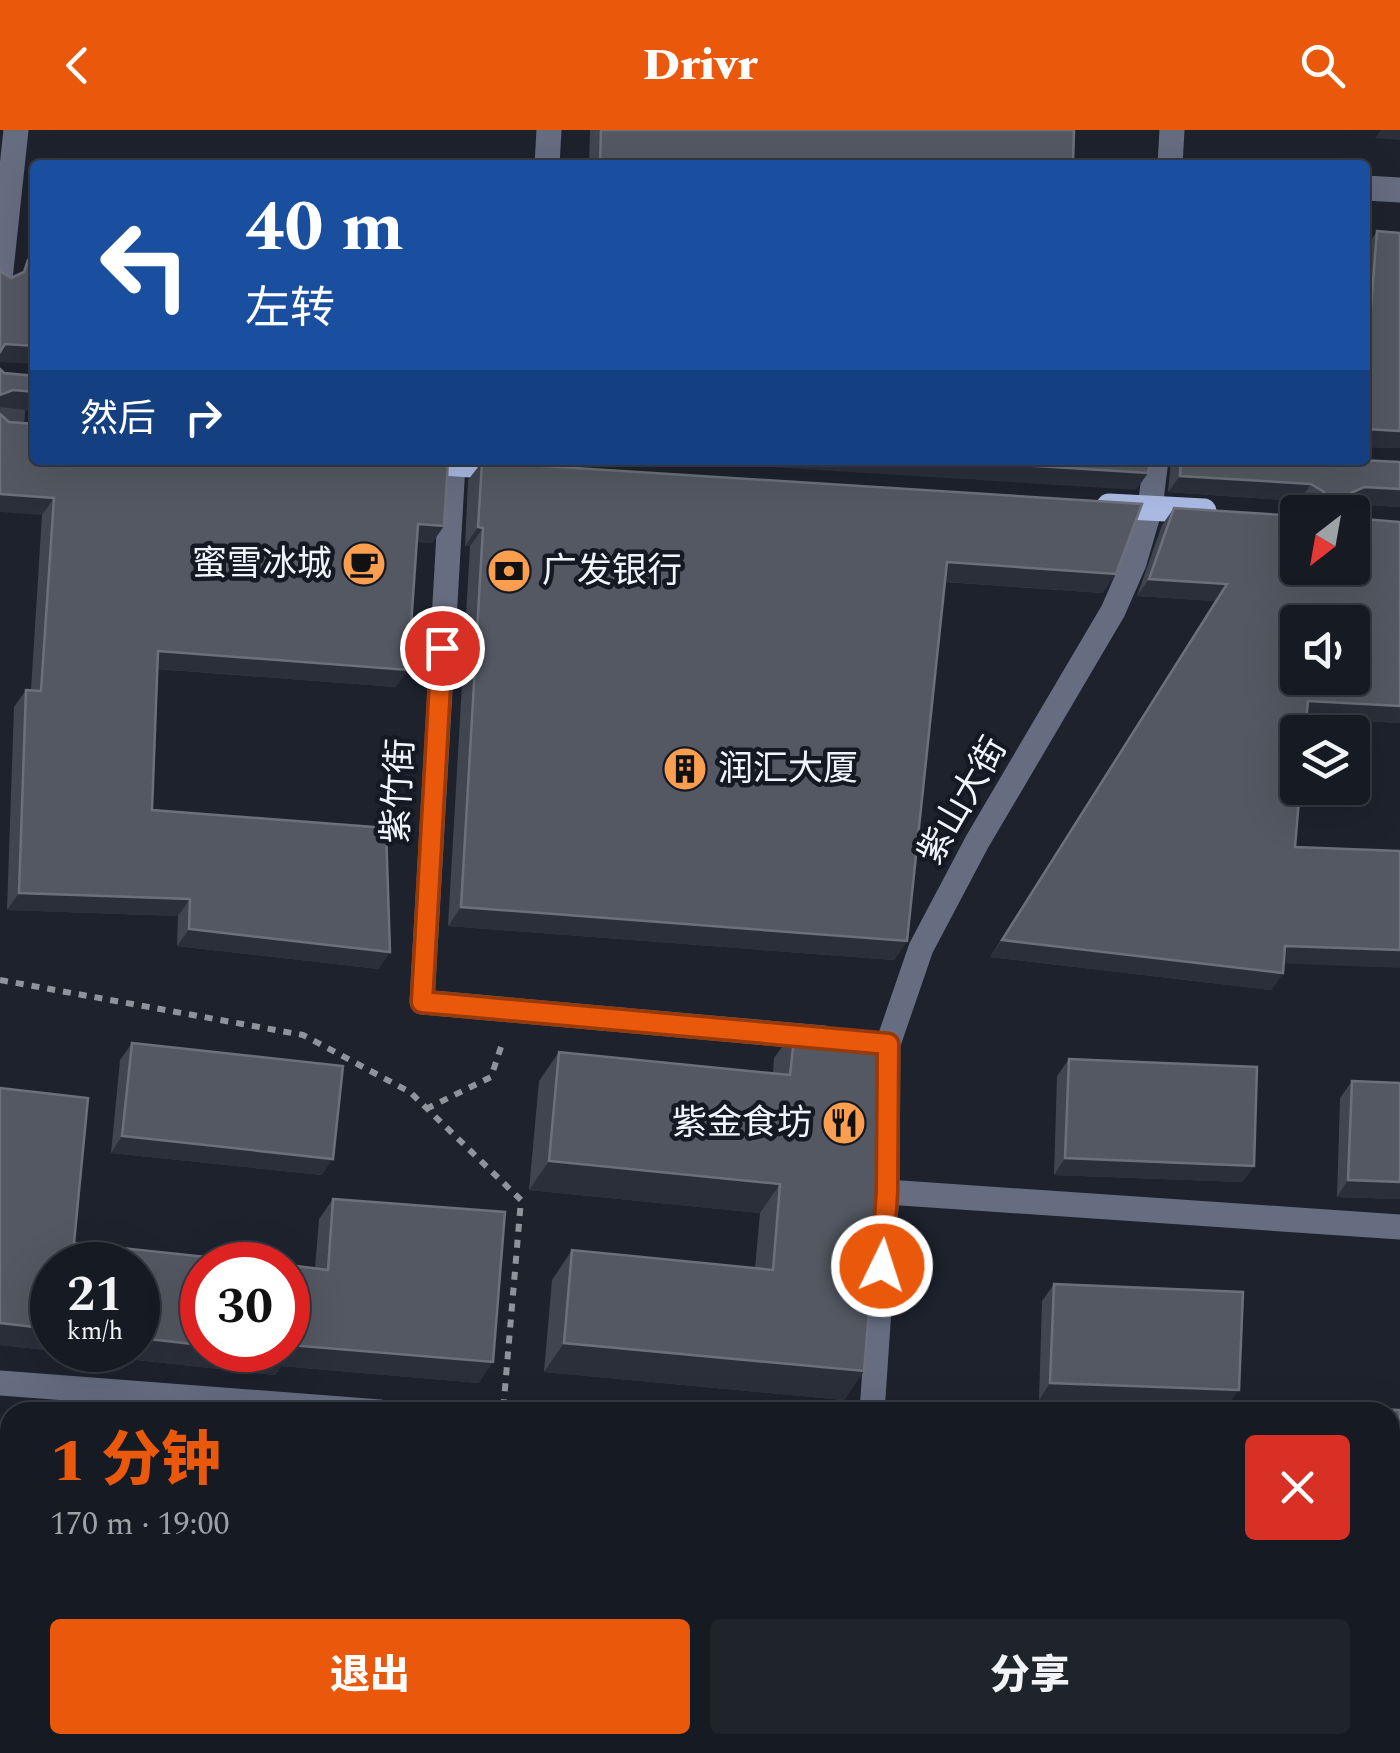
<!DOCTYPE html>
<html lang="zh">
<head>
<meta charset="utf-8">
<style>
	:root { --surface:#161a22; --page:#1f232a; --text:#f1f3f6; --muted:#9ea1a5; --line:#353840; --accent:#ea580c }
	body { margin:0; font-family:Spectral,"Noto Sans SC",serif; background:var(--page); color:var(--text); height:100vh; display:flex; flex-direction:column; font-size:38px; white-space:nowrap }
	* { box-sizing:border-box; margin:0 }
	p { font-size:32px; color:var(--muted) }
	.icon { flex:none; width:55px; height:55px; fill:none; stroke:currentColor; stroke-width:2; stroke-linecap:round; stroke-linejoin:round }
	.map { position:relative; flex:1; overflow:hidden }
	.drawer { position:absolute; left:0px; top:1272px; width:1400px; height:352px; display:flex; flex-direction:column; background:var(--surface); border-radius:30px 30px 0 0; box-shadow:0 10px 40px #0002,0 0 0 2px var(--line) }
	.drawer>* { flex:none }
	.banner { position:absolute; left:30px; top:30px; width:1340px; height:305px; border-radius:10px; box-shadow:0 10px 40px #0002,0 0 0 2px var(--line); background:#1a4fa0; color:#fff; overflow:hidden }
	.needle { width:65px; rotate:211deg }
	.tools { position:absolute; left:1280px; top:365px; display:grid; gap:20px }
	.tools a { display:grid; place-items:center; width:90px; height:90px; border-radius:10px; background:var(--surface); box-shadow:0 10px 40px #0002,0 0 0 2px var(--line); font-size:50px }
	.speed { position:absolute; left:30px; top:1112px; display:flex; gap:20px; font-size:50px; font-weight:700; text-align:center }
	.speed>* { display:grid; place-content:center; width:130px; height:130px; border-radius:50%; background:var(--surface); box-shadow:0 10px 40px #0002,0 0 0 2px var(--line); line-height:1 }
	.speed small { font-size:25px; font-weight:400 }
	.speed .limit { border:15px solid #d22; background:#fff; color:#111 }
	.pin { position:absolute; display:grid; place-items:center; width:85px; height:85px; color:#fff; margin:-42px; border:5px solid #fff; border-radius:50%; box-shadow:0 2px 10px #0007 }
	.me { position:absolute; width:110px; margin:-55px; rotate:4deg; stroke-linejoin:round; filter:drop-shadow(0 0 8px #0008) }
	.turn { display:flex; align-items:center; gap:35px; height:210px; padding:0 50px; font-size:45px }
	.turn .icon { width:130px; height:130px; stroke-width:2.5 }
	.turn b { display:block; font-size:70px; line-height:85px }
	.then { display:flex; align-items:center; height:95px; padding:0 50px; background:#0003; gap:20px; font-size:38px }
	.round { display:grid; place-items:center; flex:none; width:105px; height:105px; border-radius:10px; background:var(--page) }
	.headline { display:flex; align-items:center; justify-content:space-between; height:170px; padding:0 50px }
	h1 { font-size:60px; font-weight:800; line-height:75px; color:var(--accent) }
	.cta { display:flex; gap:20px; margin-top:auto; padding:20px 50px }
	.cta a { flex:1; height:115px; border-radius:10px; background:var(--accent); color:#fff; font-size:40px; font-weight:800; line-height:115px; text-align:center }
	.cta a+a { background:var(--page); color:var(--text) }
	header { display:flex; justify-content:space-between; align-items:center; height:130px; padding:0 50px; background:var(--accent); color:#fff; font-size:45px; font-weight:800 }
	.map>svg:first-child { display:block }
</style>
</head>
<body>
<header><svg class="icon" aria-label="back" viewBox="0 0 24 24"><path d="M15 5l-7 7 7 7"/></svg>Drivr<svg class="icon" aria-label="search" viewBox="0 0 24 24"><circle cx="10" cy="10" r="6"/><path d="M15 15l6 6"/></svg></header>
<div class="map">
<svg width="1400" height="1623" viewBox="0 0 1400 1623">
	<rect width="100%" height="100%" fill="#1e222d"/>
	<path fill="#242a3a" d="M1390 1427 1400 1432V1623H1172L1173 1615H1390Z"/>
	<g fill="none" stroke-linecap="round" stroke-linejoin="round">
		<path stroke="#3e424c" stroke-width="25" stroke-dasharray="25 12" stroke-linecap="butt" d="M0 282 35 284"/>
		<g stroke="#90939c" stroke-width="6" stroke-dasharray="8 8" stroke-linecap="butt">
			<path d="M0 850 303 905 410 962 521 1070 503 1282"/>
			<path d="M426 979 491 947 503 911"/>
		</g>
		<g stroke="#666d81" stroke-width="25">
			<path d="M547 35 549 0"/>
			<path d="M1170 35 1172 0"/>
			<path d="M1365 58 1400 60"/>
			<path d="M0 149 16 0"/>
			<path d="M453 334 422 872 824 908"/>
			<path d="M887 1062 1400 1097"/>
			<path d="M0 1253 380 1282"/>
			<path d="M872 1282 887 1062 888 914 921 818 977 712 1113 481 1134 433 1150 378 1156 330"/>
			<path d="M870 1615V1623"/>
		</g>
		<g stroke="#a9b9e2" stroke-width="25">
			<path d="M405 330 510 338"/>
			<path d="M1109 376 1204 381"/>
		</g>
	</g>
	<g fill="#414550">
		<path d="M590 0H1074L1073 35H589Z"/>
		<path d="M1377 101 1400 103V318L1365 317V125L1366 118Z"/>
		<path d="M9 292 444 396 432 413 417 412 396 557 157 539 152 680 379 839 177 816 178 786 7 780 14 577 26 560H31L42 385Z"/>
		<path d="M1171 330H1360L1400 332V377L1352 374 1349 376 1350 381 1352 382H1313L1312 379 1299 371 1168 362Z"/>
		<path d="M482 332 1103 463 944 452 907 811 894 830 448 796 470 416H465L468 350Z"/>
		<path d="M1174 378 1400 392V593L1307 588 1283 843 1271 860 990 827 1215 471 1137 466 1162 395Z"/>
		<path d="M795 899 864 1241 844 1270 544 1242 552 1150 572 1120 755 1138 760 1083 529 1060 539 951 559 922 773 943 774 928Z"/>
		<path d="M132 913 322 1045 111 1023 120 930Z"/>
		<path d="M1069 929 1254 1036 1242 1052 1054 1045 1057 946Z"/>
		<path d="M1352 951 1400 1069 1337 1067 1340 968Z"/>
		<path d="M0 958 74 1113 315 1138 319 1089 333 1069 479 1253 281 1236 275 1245 0 1215Z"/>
		<path d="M1054 1154 1227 1277 1039 1270 1042 1171Z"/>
		<path d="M299 1615H586L585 1623H299Z"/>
		<rect x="755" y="1615" width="104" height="8"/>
		<path d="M994 1615H1141L1138 1623H994Z"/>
	</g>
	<g fill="#2b2f3a">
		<path d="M1381 0H1400V10L1375 8Z"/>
		<path d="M5 214 35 216V234L0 232V222Z"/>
		<path d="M13 260 35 262V281L0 277V265Z"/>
		<path d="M1365 299 1400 301V318L1365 317Z"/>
		<path d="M660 330H937L1148 343 1136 360Z"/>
		<path d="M1180 346 1311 354 1299 371 1168 362Z"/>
		<path d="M1364 357 1400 359V377L1352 374 1339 380 1351 363Z"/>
		<path d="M0 364 54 368 42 385 0 382Z"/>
		<path d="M418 394 444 396 432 413 406 411Z"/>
		<path d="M478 397 483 398 470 416H465Z"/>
		<path d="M947 432 1116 444 1103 463 933 451Z"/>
		<path d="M1149 449 1227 454 1215 471 1137 466Z"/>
		<path d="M158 521 408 540 396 557 146 538Z"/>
		<path d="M1308 571 1400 576V593L1296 587Z"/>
		<path d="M19 763 190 769 178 786 7 780Z"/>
		<path d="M461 777 907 811 894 830 448 796Z"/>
		<path d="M189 799 390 822 379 839 177 816Z"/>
		<path d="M1002 810 1283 843 1271 860 990 827Z"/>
		<path d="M1285 816 1400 820V838L1273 833Z"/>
		<path d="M122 1006 333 1029 322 1045 111 1023Z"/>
		<path d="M1065 1028 1254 1036 1242 1052 1054 1045Z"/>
		<path d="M549 1031 780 1054 760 1083 529 1060Z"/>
		<path d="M1348 1050 1400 1052V1069L1337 1067Z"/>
		<path d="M0 1193 52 1199V1220H138V1208L202 1215V1220H251L290 1215 493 1232 479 1253 281 1236 275 1245 0 1215Z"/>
		<path d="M564 1213 864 1241 844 1270 544 1242Z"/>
		<path d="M1050 1253 1239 1260 1227 1277 1039 1270Z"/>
		<path d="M1390 1379 1400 1380V1396H1390Z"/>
		<path d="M0 1441 10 1442V1462H0Z"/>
		<rect x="0" y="1592" width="10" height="17"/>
		<path d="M1006 1615H1070L1141 1618 1138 1623H1001Z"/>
	</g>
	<g fill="#545862" stroke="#6d707a" stroke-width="2.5" fill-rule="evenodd">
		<path d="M601 0H1074L1073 35H600Z"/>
		<path d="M94 30 184 35H93Z"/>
		<path d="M1377 101 1400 103V301L1365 299V202H1369Z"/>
		<path d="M28 130H35V216L5 214 0 222V141L11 148 24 142Z"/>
		<path d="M0 239 4 243 35 246V262L13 260 0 265Z"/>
		<path d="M0 284 9 292 35 294V330H438L448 331 444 396 418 394 408 540 158 521 152 680 386 698 390 822 189 799 190 769 19 763 26 560 41 561 54 368 0 364Z"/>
		<path d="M937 330H1150L1148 343Z"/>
		<path d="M1181 330H1360L1400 332V359L1364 357 1351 363 1348 371 1350 381 1352 382H1319L1326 372 1324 362 1311 354 1180 346Z"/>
		<path d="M482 332 1142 374 1116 444 947 432 907 811 461 777 483 398 478 397Z"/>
		<path d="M1174 378 1298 386V438H1352V383L1363 389 1400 392V576L1308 571 1305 602H1298V658H1300L1295 717 1400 721V820L1285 816 1283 843 1002 810 1227 454 1149 449ZM1298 492H1352V548H1298Z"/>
		<path d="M795 899 892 908 864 1241 564 1213 572 1120 773 1140 780 1054 549 1031 559 922 790 945Z"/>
		<path d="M132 913 343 936 333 1029 122 1006Z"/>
		<path d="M1069 929 1257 937 1254 1036 1065 1028Z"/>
		<path d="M1352 951 1400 953V1052L1348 1050Z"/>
		<path d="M0 958 88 968 74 1113 283 1135H202V1215L138 1208V1135H52V1199L0 1193Z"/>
		<path d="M333 1069 505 1082 493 1232 290 1215 289 1224 251 1220H288V1135L328 1140Z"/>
		<path d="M1054 1154 1243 1162 1239 1260 1050 1253Z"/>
		<path d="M1368 1279 1400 1280V1380L1390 1379V1282H1368Z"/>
		<path d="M0 1355 10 1356V1442L0 1441Z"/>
		<rect x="0" y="1522" width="10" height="70"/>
		<path d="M313 1615H586L585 1623H313Z"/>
		<path d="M769 1615H859V1623L769 1621Z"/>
		<path d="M1070 1615H1141V1618Z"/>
	</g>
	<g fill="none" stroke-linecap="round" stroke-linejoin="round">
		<defs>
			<path id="route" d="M442 518 422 872 888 914 887 1062 882 1136"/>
		</defs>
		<use href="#route" stroke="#983908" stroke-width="25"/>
		<use href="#route" stroke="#ea580c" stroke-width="18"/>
	</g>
	<defs>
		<symbol id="cafe-disc" viewBox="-11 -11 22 22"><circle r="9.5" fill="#fb9e50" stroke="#151923"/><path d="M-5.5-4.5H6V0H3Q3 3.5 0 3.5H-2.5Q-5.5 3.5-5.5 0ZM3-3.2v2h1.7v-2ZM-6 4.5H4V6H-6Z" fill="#111"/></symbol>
		<symbol id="bank-disc" viewBox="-11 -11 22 22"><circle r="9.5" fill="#fb9e50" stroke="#151923"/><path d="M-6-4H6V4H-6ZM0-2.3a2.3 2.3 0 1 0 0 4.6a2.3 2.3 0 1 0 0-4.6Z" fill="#111"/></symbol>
		<symbol id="building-disc" viewBox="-11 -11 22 22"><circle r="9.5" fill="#fb9e50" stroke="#151923"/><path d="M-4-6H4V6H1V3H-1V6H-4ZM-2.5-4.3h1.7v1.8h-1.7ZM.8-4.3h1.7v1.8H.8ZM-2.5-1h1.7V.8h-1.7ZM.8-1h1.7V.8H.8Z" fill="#111"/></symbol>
		<symbol id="restaurant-disc" viewBox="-11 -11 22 22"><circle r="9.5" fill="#fb9e50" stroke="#151923"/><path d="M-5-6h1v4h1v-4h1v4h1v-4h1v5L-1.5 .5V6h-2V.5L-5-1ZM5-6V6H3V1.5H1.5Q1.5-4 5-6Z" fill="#111"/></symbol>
	</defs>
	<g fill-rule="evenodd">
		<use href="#cafe-disc" x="339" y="409" width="50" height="50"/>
		<use href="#bank-disc" x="484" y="416" width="50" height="50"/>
		<use href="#building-disc" x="660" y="614" width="50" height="50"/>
		<use href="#restaurant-disc" x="819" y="968" width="50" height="50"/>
	</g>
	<g text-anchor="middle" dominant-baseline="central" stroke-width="9" stroke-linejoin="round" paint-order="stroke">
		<g font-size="35" fill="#f1f4fb" stroke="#151923" text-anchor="end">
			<text x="332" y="434">蜜雪冰城</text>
			<text x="542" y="441" text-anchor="start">广发银行</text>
			<text x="718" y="639" text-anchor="start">润汇大厦</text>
			<text x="812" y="993">紫金食坊</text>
		</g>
		<g font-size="35" fill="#f1f4fb" stroke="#151923">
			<text transform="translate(399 661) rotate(-87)">紫竹街</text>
			<text transform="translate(963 671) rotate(-60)">紫山大街</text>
		</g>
	</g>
</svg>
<div class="tools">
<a><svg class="needle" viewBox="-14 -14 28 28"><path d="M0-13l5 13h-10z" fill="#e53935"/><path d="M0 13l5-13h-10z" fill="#9ea1a5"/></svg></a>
<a><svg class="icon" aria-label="sound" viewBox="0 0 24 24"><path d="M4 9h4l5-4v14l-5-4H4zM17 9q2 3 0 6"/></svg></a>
<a><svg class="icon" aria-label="layers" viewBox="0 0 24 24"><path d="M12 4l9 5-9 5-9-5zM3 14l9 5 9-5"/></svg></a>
</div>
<div class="speed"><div>21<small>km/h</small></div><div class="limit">30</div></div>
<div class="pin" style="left:442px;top:518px;background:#d93025"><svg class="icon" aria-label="arrive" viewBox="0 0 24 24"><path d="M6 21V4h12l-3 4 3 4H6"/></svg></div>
<svg class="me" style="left:882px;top:1136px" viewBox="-20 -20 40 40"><circle r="17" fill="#ea580c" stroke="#fff" stroke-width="3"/><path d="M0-11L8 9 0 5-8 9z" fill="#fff"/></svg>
<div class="banner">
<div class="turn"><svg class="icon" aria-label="left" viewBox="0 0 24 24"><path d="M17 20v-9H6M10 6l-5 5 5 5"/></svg><div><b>40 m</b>左转</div></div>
<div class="then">然后<svg class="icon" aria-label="right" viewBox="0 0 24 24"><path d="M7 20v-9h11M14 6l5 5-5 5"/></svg></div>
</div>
<section class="drawer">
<div class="headline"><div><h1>1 分钟</h1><p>170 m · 19:00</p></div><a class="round" style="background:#d93025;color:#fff"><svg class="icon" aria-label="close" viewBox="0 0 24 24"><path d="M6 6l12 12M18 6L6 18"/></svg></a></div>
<div class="cta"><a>退出</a><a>分享</a></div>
</section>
</div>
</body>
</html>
